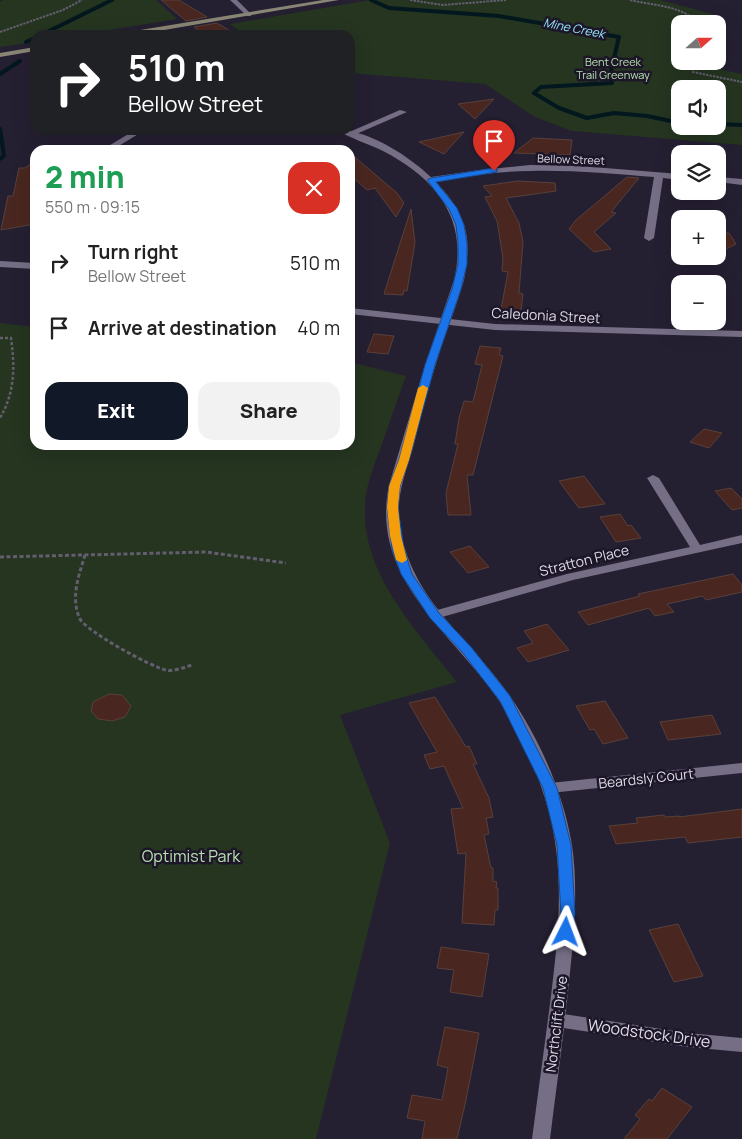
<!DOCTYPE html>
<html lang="en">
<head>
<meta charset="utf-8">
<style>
	:root { --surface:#fff; --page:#f2f2f2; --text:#222; --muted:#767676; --accent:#111827 }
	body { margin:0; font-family:Manrope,sans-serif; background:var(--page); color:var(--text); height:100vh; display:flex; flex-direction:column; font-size:19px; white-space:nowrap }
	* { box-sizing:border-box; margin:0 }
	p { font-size:16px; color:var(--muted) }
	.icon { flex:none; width:28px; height:28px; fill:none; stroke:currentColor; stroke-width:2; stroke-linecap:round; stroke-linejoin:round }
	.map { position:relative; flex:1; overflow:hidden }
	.sheet { position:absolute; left:30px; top:145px; width:325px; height:305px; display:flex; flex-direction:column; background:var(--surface); border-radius:15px; box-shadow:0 5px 20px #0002 }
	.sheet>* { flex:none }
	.guide { position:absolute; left:30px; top:30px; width:325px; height:105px; border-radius:15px; box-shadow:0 5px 20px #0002; background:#202124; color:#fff; overflow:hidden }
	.needle { width:32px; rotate:69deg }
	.controls { position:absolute; left:671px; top:15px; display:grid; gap:10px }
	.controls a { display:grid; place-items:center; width:55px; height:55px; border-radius:10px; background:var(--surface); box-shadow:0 5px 20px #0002; font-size:25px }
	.pin { position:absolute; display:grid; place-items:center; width:42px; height:42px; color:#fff; margin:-51px -21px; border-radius:50% 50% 50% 0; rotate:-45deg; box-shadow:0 0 5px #0007 }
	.pin .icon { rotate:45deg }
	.me { position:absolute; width:55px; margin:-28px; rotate:3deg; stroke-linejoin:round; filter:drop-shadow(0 0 4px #0008) }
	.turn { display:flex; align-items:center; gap:18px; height:105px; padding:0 15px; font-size:22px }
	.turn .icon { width:65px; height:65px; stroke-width:2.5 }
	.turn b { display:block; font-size:35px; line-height:42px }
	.round { display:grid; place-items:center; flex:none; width:52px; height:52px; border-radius:15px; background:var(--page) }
	.head { display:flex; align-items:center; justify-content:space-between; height:85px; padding:0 15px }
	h1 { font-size:30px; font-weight:800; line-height:38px; color:#1e9e55 }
	.button { display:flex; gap:10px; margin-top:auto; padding:10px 15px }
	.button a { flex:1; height:58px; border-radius:15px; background:var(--accent); color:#fff; font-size:20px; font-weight:800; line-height:58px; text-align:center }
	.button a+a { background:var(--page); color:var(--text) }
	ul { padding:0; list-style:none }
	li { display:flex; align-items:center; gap:15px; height:65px; padding:0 15px }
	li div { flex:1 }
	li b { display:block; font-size:19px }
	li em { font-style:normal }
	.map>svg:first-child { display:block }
</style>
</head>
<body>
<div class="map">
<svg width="742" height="1139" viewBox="0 0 742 1139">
	<rect width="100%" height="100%" fill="#251f32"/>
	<g fill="#253520" fill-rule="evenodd">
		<path d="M3 0H156L177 19 78 35H35V42L0 47V2Z"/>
		<path d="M370 0H660L713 14V24H680V61H713L722 70 742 74V145L572 131 535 117 485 84 350 73V35H244L230 24ZM680 89H718V126H680Z"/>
		<path d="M0 323 35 327V445H350V362L406 376C398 398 390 421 382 444 376 461 369 477 366 495 356 569 415 628 457 682L340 715 390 843 316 1139H0Z"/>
	</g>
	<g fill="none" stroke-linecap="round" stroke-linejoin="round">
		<g stroke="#02181e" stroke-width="4">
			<path d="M371 0 389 8 499 16 619 37 610 75 612 83 541 87 534 93 559 108 587 118 614 113 647 116 680 123"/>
			<path d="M41 35 112 0"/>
			<path d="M26 42 35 38"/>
			<path d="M0 74 20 61"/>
			<path d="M718 124 742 125"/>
			<path d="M0 129 4 156 0 159"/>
		</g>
	</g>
	<g fill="#492720" stroke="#58403b">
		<path d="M161 0H179L207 17 186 21Z"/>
		<path d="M217 23 237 35H204L194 27Z"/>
		<path d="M494 99 475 119 458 104Z"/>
		<path d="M464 132 444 154 419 142Z"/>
		<path d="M533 138 572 140 570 155 514 153Z"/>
		<path d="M350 153 397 193 404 203 396 217 375 188 367 190 350 175Z"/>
		<path d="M35 160V224L1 230 8 196H13L19 168H25Z"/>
		<path d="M627 177 639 178 611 212 616 213 594 232 611 249 594 252 569 229 576 220Z"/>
		<path d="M518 181 555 183 556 191 506 198 519 223 523 242 519 293 523 294 521 310 501 309 508 272 502 271 503 258 497 221 485 197 492 196 483 186Z"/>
		<path d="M411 209 415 243 407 291 404 290 403 295 384 294Z"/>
		<path d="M718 233H729L736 244 718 253Z"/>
		<path d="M374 334 394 336 388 354 367 352Z"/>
		<path d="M480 346 501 348 499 355 503 356 473 475H467L471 515H448L446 493 458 444H455L459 418 464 401 473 402 482 365 475 364Z"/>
		<path d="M704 429 722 433 709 448 690 442Z"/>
		<path d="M584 476 605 504 579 508 559 481Z"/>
		<path d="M731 488 742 499V508L732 510 715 491Z"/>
		<path d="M620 514 628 526 631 525 641 538 616 542 600 517Z"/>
		<path d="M470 546 489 567 468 573 450 552Z"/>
		<path d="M733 574 742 585V592L706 600 703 596 667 604 674 612 655 616 649 608 588 625 578 612 640 596 638 594Z"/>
		<path d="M547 624 569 650 528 662 517 648 533 643 524 631Z"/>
		<path d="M109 694 122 695 131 706 125 717 112 721 98 719 91 711 93 702Z"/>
		<path d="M435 697 466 747 469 746 477 764H473L489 798 493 817 486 818 489 834 484 835 491 868H493V881L497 882 496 888H498V910H495L494 925 462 923 466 853 458 854 451 809 463 808 444 766 430 769 424 755 437 752 409 703Z"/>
		<path d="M605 701 628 738 603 744 594 729 590 730 576 706Z"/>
		<path d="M712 715 721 734 668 740 660 722Z"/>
		<path d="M742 809V837L688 843 685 837 616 844 609 826 638 823 636 818 664 815 665 817 679 816V817Z"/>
		<path d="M678 924 703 976 674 982 649 930Z"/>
		<path d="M441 947 489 954 482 997 450 992 454 970 437 968Z"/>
		<path d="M445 1027 479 1033 466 1100 457 1139H422L425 1121 407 1118 412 1095 442 1100 448 1068 437 1065Z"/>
		<path d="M662 1088 692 1107 667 1139H624L640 1119 635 1115 649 1099 652 1101Z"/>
	</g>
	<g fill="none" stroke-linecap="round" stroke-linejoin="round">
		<g stroke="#635e6e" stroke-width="2" stroke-dasharray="2.5 1" stroke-linecap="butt">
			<path d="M410 0 443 5 506 0"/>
			<path d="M630 0C655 6 681 5 700 24"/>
			<path d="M0 32 63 10 82 0"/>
			<path d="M691 61 693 72 742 82"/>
		</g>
		<path stroke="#635e6e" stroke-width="2.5" stroke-dasharray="3 2" stroke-linecap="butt" d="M0 338H11C15 367 15 392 0 418"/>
		<g stroke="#635e6e" stroke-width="3" stroke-dasharray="4 2.5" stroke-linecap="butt">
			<path d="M85 555C79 575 70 598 80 619 86 631 151 667 166 670 173 672 185 667 192 665"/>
			<path d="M0 557 206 552 286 563"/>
		</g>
		<g fill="#756e85" fill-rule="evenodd">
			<path d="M230 0H237L251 14V16H247Z"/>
			<path d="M400 110 407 112 354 135 347 133Z"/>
			<path d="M135 130H145L112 150H102Z"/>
			<path d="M530 165C580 165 630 170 680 174V180L663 178 654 238 649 241 644 238 654 177C613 174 572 170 531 171 497 171 464 177 431 183L427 180 431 177 480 170Z"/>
			<path d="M718 177 742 179V185L718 182Z"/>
			<path d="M0 261 35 263V269L0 267Z"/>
			<path d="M350 308 495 324 742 331V337L495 330 350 314Z"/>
			<path d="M653 475 659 478 700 545 742 535V543L573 580 435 619 429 615 430 612 567 574 690 547 647 478Z"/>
			<path d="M742 763V773L550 793 545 792 543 788 545 784 550 783Z"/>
			<path d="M557 1013 688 1033 742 1038V1052L688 1047 557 1027 551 1025 548 1020 551 1015Z"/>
		</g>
		<path fill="#756e85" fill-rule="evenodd" d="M338 130C380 130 447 180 462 219 470 238 468 259 464 280 457 305 447 329 439 354 429 385 421 416 413 448 406 472 397 493 399 519 407 598 469 636 510 696 540 740 563 792 572 845 579 893 573 944 568 992 563 1041 556 1090 550 1139H532C538 1094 544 1049 550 1004 558 939 566 873 548 809 538 772 521 734 500 702 455 634 369 580 389 485L425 365 454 280C469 218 435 178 383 151 370 144 348 138 338 130Z"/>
		<g fill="#888574" fill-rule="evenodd">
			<path d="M323 0H339L135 35H118L122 33Z"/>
			<path d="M35 47V51L0 57V53Z"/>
		</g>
	</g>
	<path fill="#1a73e8" stroke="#114b97" d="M494 168 497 169V172L436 182 457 208 464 225 467 243V264L461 289 435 365 409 460 400 486 398 507 404 549 412 574 439 613 471 647 510 696 557 788 571 845 575 914 571 936 566 938 561 936 559 932 561 914 557 845 543 788 500 701 462 652 430 618 401 574 392 549 387 507 389 486 399 460 425 365 452 289 458 264V243L456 225 449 209 427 180 431 178Z"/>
	<path fill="#f59e0b" d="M423 385 428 388 409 460 400 486 398 507 401 536 407 560 402 563 396 560 390 536 387 507 389 486 399 460 418 388Z"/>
	<g text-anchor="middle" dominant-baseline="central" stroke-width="5" stroke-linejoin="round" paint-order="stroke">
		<g font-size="11" fill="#b6e0ac" stroke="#1c1628">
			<text x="613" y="61">Bent Creek<tspan x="613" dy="13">Trail Greenway</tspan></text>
		</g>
		<g font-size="11" fill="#dedbe7" stroke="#1c1628">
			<text transform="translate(571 159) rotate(2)">Bellow Street</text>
		</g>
		<g font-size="12" font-style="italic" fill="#95e4f9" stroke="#1c1628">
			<text transform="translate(574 28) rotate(11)">Mine Creek</text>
		</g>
		<g font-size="14" fill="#dedbe7" stroke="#1c1628">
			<text transform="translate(546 315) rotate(3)">Caledonia Street</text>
			<text transform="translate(584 560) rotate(-14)">Stratton Place</text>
			<text transform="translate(646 778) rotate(-6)">Beardsly Court</text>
			<text transform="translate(556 1024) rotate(-83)">Northclift Drive</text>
		</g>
		<g font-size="16" fill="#b6e0ac" stroke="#1c1628">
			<text x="191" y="856">Optimist Park</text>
		</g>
		<g font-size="16" fill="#dedbe7" stroke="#1c1628">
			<text transform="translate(649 1033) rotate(8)">Woodstock Drive</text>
		</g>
	</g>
</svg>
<div class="controls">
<a><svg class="needle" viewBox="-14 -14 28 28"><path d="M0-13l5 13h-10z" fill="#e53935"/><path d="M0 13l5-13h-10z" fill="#767676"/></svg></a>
<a><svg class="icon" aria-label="sound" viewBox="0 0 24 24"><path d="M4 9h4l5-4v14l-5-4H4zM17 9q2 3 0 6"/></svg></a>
<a><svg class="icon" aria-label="layers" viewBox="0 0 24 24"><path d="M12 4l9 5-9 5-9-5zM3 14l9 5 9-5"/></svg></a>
<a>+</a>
<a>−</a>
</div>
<div class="pin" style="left:494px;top:171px;background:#d93025"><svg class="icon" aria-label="arrive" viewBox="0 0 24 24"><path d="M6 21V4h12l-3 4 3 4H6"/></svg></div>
<svg class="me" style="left:566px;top:932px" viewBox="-20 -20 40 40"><path d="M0-17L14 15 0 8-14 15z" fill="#1a73e8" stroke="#fff" stroke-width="4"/></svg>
<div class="guide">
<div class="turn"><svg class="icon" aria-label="right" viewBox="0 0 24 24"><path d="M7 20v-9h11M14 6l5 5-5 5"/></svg><div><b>510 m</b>Bellow Street</div></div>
</div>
<section class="sheet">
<div class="head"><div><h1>2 min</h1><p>550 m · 09:15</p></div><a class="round" style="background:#d93025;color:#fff"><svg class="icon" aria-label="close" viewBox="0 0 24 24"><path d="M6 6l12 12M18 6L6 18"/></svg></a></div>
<ul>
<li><svg class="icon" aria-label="right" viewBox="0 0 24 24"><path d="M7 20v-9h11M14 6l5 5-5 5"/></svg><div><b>Turn right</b><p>Bellow Street</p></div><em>510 m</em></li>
<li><svg class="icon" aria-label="arrive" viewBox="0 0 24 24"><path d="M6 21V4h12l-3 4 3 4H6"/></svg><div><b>Arrive at destination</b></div><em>40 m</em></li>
</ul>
<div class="button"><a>Exit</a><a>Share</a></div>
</section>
</div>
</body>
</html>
